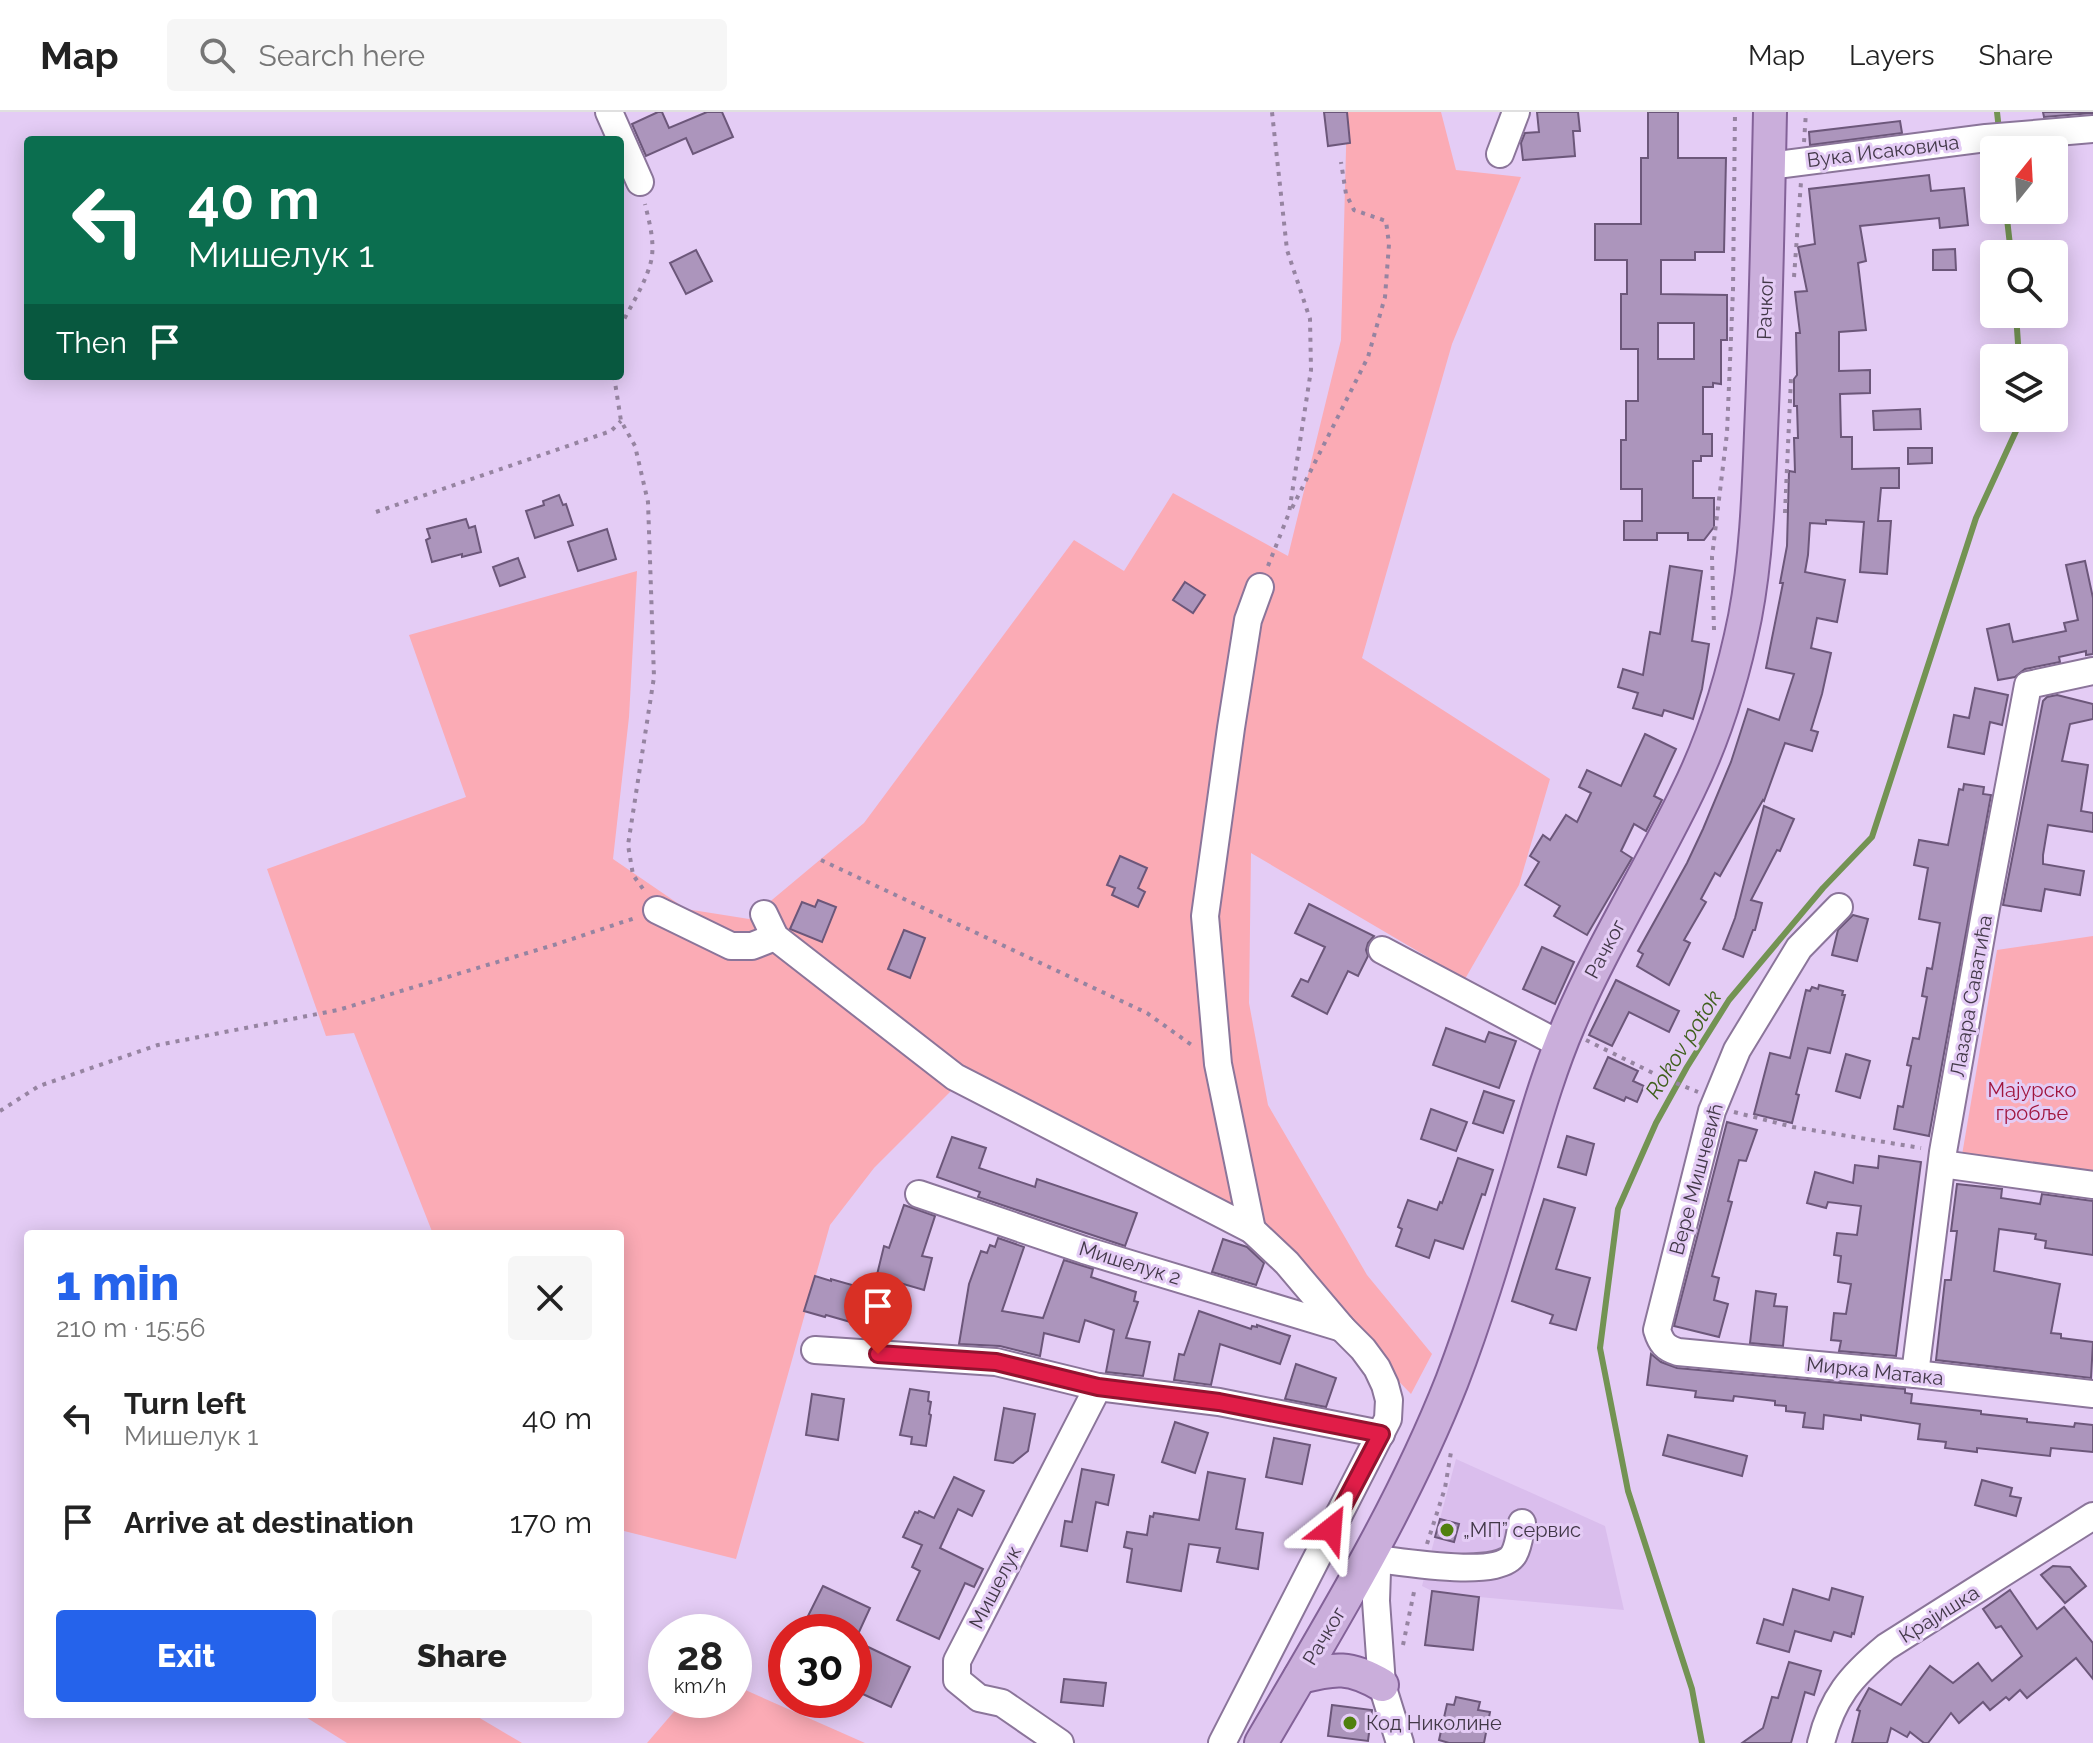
<!DOCTYPE html>
<html lang="en">
<head>
<meta charset="utf-8">
<style>
	:root { --surface:#fff; --page:#f6f6f6; --text:#222; --muted:#767676; --line:#e0e0e0; --accent:#2563eb }
	body { margin:0; font-family:Raleway,sans-serif; background:var(--page); color:var(--text); height:100vh; display:flex; flex-direction:column; font-size:30px; white-space:nowrap }
	* { box-sizing:border-box; margin:0 }
	p { font-size:26px; color:var(--muted) }
	.icon { flex:none; width:44px; height:44px; fill:none; stroke:currentColor; stroke-width:2; stroke-linecap:round; stroke-linejoin:round }
	.map { position:relative; flex:1; overflow:hidden }
	.side { position:absolute; left:24px; top:1118px; width:600px; height:488px; display:flex; flex-direction:column; background:var(--surface); border-radius:8px; box-shadow:0 4px 20px #0003 }
	.side>* { flex:none }
	.guide { position:absolute; left:24px; top:24px; width:600px; height:244px; border-radius:8px; box-shadow:0 4px 20px #0003; background:#0b6e4f; color:#fff; overflow:hidden }
	.needle { width:52px; rotate:18deg }
	.controls { position:absolute; left:1980px; top:24px; display:grid; gap:16px }
	.controls a { display:grid; place-items:center; width:88px; height:88px; border-radius:8px; background:var(--surface); box-shadow:0 4px 20px #0003; font-size:40px }
	.speed { position:absolute; left:648px; top:1502px; display:flex; gap:16px; font-size:40px; font-weight:700; text-align:center }
	.speed>* { display:grid; place-content:center; width:104px; height:104px; border-radius:50%; background:var(--surface); box-shadow:0 4px 20px #0003; line-height:1 }
	.speed small { font-size:20px; font-weight:400 }
	.speed .limit { border:12px solid #d22; background:#fff; color:#111 }
	.pin { position:absolute; display:grid; place-items:center; width:68px; height:68px; color:#fff; margin:-82px -34px; border-radius:50% 50% 50% 0; rotate:-45deg; box-shadow:0 0 8px #0007 }
	.pin .icon { rotate:45deg }
	.me { position:absolute; width:88px; margin:-44px; rotate:28deg; stroke-linejoin:round; filter:drop-shadow(0 0 6px #0008) }
	.turn { display:flex; align-items:center; gap:28px; height:168px; padding:0 32px; font-size:36px }
	.turn .icon { width:104px; height:104px; stroke-width:2.5 }
	.turn b { display:block; font-size:56px; line-height:68px }
	.then { display:flex; align-items:center; height:76px; padding:0 32px; background:#0003; gap:16px; font-size:30px }
	.round { display:grid; place-items:center; flex:none; width:84px; height:84px; border-radius:8px; background:var(--page) }
	.overview { display:flex; align-items:center; justify-content:space-between; height:136px; padding:0 32px }
	h1 { font-size:48px; font-weight:800; line-height:60px; color:var(--accent) }
	.button { display:flex; gap:16px; margin-top:auto; padding:16px 32px }
	.button a { flex:1; height:92px; border-radius:8px; background:var(--accent); color:#fff; font-size:32px; font-weight:800; line-height:92px; text-align:center }
	.button a+a { background:var(--page); color:var(--text) }
	ul { padding:0; list-style:none }
	li { display:flex; align-items:center; gap:24px; height:104px; padding:0 32px }
	li div { flex:1 }
	li b { display:block; font-size:30px }
	li em { font-style:normal }
	header { display:flex; align-items:center; gap:48px; box-sizing:border-box; height:112px; padding:0 40px; background:var(--surface); border-bottom:2px solid var(--line) }
	header strong { font-size:38px }
	nav { display:flex; gap:44px; margin-inline-start:auto; font-size:28px }
	.search { width:560px; height:72px; background:var(--page); display:flex; align-items:center; gap:20px; box-sizing:border-box; padding:0 28px; border-radius:8px; color:var(--muted); font-size:30px }
	.map>svg:first-child { display:block }
</style>
</head>
<body>
<header>
<strong>Map</strong>
<div class="search"><svg class="icon" aria-label="search" viewBox="0 0 24 24"><circle cx="10" cy="10" r="6"/><path d="M15 15l6 6"/></svg>Search here</div>
<nav><a>Map</a><a>Layers</a><a>Share</a></nav>
</header>
<div class="map">
<svg width="2093" height="1631" viewBox="0 0 2093 1631">
	<rect width="100%" height="100%" fill="#e4ccf5"/>
	<path fill="#dabeed" d="M1456 1347 1605 1414 1624 1498 1479 1485 1432 1479 1422 1474Z"/>
	<g fill="#fbabb5">
		<path d="M1347 0H1441L1456 58 1521 65 1452 232 1362 546 1550 667 1519 773 1465 867 1251 741 1249 891 1268 993 1367 1163 1432 1242 1411 1282 1255 1120 963 967 874 1056 830 1113 736 1447 620 1418V1122H433L354 921 326 924 267 757 466 685 409 523 637 459 629 605 613 747 686 797 749 807 864 711 1074 428 1124 459 1173 381 1288 444 1341 228Z"/>
		<path d="M2093 824V1061L1962 1043 1997 838Z"/>
		<path d="M734 1572V1573L865 1631H647L684 1588H734Z"/>
		<path d="M301 1602H473L522 1631H347Z"/>
	</g>
	<g fill="none" stroke-linecap="round" stroke-linejoin="round">
		<g stroke="#739353" stroke-width="6">
			<path d="M1997 0 1999 18"/>
			<path d="M2006 98 2011 142"/>
			<path d="M2016 202 2019 246"/>
			<path d="M1702 1631 1692 1577 1628 1379 1600 1236 1618 1097 1656 1011 1687 955 1729 888 1823 776 1872 725 1976 406 2022 306"/>
		</g>
	</g>
	<g fill="#ac95bc" stroke="#6c577a" stroke-width="2" fill-rule="evenodd">
		<path d="M658 0H662L669 16 707 0H722L733 25 693 42 686 26 646 44 632 12Z"/>
		<path d="M1324 0H1347L1350 31 1328 34Z"/>
		<path d="M1537 0H1578L1580 19H1573L1575 44 1523 48 1521 31 1525 21 1539 20Z"/>
		<path d="M1648 0H1678V46H1726L1724 140H1695V148H1661V182L1727 183V228H1721V272L1713 271V275H1703V322H1712V344H1701V349H1693V386H1714V415L1704 428H1688V421H1657V428H1624V409H1642V377H1621V328H1626V289H1638V237H1621V182H1627V148H1595V112H1641V46H1648ZM1658 211H1694V247H1658Z"/>
		<path d="M2043 0H2093V1L2044 5Z"/>
		<path d="M1900 9 1902 21 1810 33 1809 20Z"/>
		<path d="M1929 63 1931 79 1964 76 1968 113 1940 116 1939 106 1860 114 1866 149 1858 151 1866 218 1839 220V259L1870 258V281L1840 282 1841 325H1852V357L1899 356V376H1881L1878 409H1891L1887 462 1860 460 1864 410 1826 408V412L1810 411 1808 443 1805 460 1845 468 1837 510 1817 506 1811 536 1831 541 1822 582 1811 618 1818 620 1812 639 1785 631 1764 689 1763 688 1720 764 1715 761 1701 787 1706 790 1684 828 1690 831 1669 873 1637 854 1643 842 1638 839 1687 751 1703 717 1731 650 1748 597 1779 608 1794 562 1766 556 1783 471H1780L1787 434 1789 359 1795 360 1794 326H1798L1797 294H1794V267L1797 263 1796 221H1800L1795 180 1807 179 1798 135 1815 132 1809 77Z"/>
		<path d="M1955 137 1956 158H1933V138Z"/>
		<path d="M696 138 712 169 686 182 670 151Z"/>
		<path d="M1920 297 1921 317 1874 318 1873 299Z"/>
		<path d="M1908 336H1932V351L1908 352Z"/>
		<path d="M559 383 563 393 566 392 573 413 535 426 526 399 544 393 543 389Z"/>
		<path d="M466 407 469 416 475 414 481 440 462 445V442L432 450 426 428 430 426 427 417Z"/>
		<path d="M607 417 616 447 578 459 568 430Z"/>
		<path d="M518 446 525 465 500 474 493 455Z"/>
		<path d="M2085 449 2093 486V542L2086 543V539L2059 545 2060 550 2025 557 2015 565 1998 568 1987 517 2009 512 2013 530 2066 519 2064 511 2078 508 2066 453Z"/>
		<path d="M1670 454 1702 459 1692 529 1709 532 1702 577 1693 607 1664 598 1662 604 1633 596 1638 581 1618 575 1623 557 1643 563 1650 520 1660 522Z"/>
		<path d="M1185 470 1205 483 1193 501 1173 488Z"/>
		<path d="M1975 576 2008 583 2002 613 1990 610 1984 642 1948 635 1954 603 1969 606Z"/>
		<path d="M2057 583 2093 592V607L2070 612 2062 649 2088 653 2081 699 2093 701V720L2048 713 2043 743V752L2084 759 2080 783 2045 777 2041 799 2003 793 2043 589 2047 585Z"/>
		<path d="M1645 622 1676 637 1654 684 1662 688 1646 719 1634 712 1621 739 1632 746 1587 823 1554 804 1560 794 1525 773 1539 750 1530 744 1543 723 1550 728 1566 703 1577 710 1591 681 1579 675 1587 658 1621 674Z"/>
		<path d="M1964 672 1984 675 1983 682 1991 683 1929 1024 1894 1017 1898 994 1903 995 1911 954 1907 953 1913 926 1919 927 1927 885 1922 884 1927 856 1932 857 1939 817 1940 811 1919 807 1928 756 1914 753 1919 728 1948 733 1959 677 1963 678Z"/>
		<path d="M1764 694 1794 707 1780 739 1777 738 1751 788 1762 791 1755 818H1753L1743 845 1723 837 1735 806Z"/>
		<path d="M1120 744 1147 756 1138 776 1145 780 1138 795 1112 783 1115 776 1107 773Z"/>
		<path d="M818 788 836 795 822 830 790 817 802 790 815 795Z"/>
		<path d="M1309 792 1374 824 1368 831 1366 838 1368 844 1358 864 1348 859 1327 902 1292 884 1301 867 1308 870 1325 835 1295 821Z"/>
		<path d="M1853 803 1868 807 1857 849 1832 843 1838 818Z"/>
		<path d="M904 818 925 826 910 866 888 857Z"/>
		<path d="M1542 835 1574 850 1555 892 1523 877Z"/>
		<path d="M1616 868 1679 899 1669 920 1629 900 1612 934 1589 923Z"/>
		<path d="M1819 873 1843 879 1842 883H1845L1830 941 1808 936 1796 982 1799 983 1792 1011 1754 1002 1770 941 1790 946 1806 878 1810 879 1812 875 1818 877Z"/>
		<path d="M1446 916 1485 930 1489 920 1516 929 1499 976 1433 953Z"/>
		<path d="M1846 942 1870 949 1860 986 1836 979Z"/>
		<path d="M1608 945 1638 959 1633 969 1644 974 1637 990 1626 985 1624 989 1594 976Z"/>
		<path d="M1484 979 1514 989 1503 1021 1473 1011Z"/>
		<path d="M1431 997 1467 1010 1456 1039 1421 1027Z"/>
		<path d="M1727 1010 1757 1018 1746 1049 1739 1048 1728 1089 1732 1090 1712 1164 1719 1166 1714 1188 1728 1192 1719 1225 1674 1214Z"/>
		<path d="M1567 1024 1594 1032 1586 1063 1558 1055Z"/>
		<path d="M952 1025 986 1036 979 1056 1035 1075 1037 1067 1137 1101 1125 1134 978 1085 980 1080 937 1065Z"/>
		<path d="M1879 1044 1921 1050 1896 1244 1839 1239 1841 1229 1831 1228 1834 1201 1846 1202 1851 1172 1838 1170 1841 1144 1834 1143 1837 1121 1857 1123 1861 1094 1828 1090 1826 1096 1807 1091 1815 1060 1853 1071 1855 1053 1878 1056Z"/>
		<path d="M1458 1046 1493 1058 1485 1083 1482 1082 1463 1137 1435 1128 1429 1146 1396 1134 1402 1117 1398 1115 1408 1088 1437 1098 1440 1090 1442 1091Z"/>
		<path d="M1957 1072 2002 1077 2001 1086 2040 1092 2042 1082 2093 1089V1143L2045 1136 2046 1129 2035 1127 2036 1122 1999 1117 1994 1159 2060 1172 2051 1221 2061 1222V1226L2093 1230 2091 1266 1936 1248 1945 1168H1951L1957 1119H1951Z"/>
		<path d="M1544 1087 1575 1096 1556 1157 1590 1166 1576 1218 1550 1211 1553 1203 1512 1189Z"/>
		<path d="M904 1093 935 1104 922 1144 932 1146 924 1178 900 1171 892 1221 860 1216 861 1213 826 1203 825 1205 804 1199 815 1164 831 1169V1167L873 1179 884 1134 889 1136Z"/>
		<path d="M998 1126 1024 1135 1002 1199 1043 1206 1064 1148 1093 1157 1091 1165 1136 1180 1134 1189 1138 1190 1126 1226 1150 1230 1143 1264 1106 1260 1114 1218 1085 1208 1079 1230 1044 1221 1040 1244 1000 1234 959 1232 969 1172 981 1139 987 1141 990 1133 995 1135Z"/>
		<path d="M1223 1127 1247 1135 1264 1151 1256 1173 1212 1160Z"/>
		<path d="M1756 1179 1776 1182 1774 1194 1787 1195 1783 1234 1750 1231Z"/>
		<path d="M1199 1199 1251 1217 1252 1214 1257 1215V1213L1290 1224 1280 1252 1220 1232 1211 1273 1174 1268 1179 1242 1184 1243Z"/>
		<path d="M1651 1242 1661 1250 1677 1256 1905 1277V1281L1912 1282 1911 1291 1981 1299V1302L2027 1307V1310L2074 1315 2075 1311 2093 1313V1340L2051 1336 2050 1344 1977 1336V1340L1945 1336 1946 1330 1918 1327 1920 1312 1861 1303V1308L1824 1303 1823 1317 1803 1315 1805 1301 1786 1299V1294L1775 1293V1289L1734 1284 1733 1289 1695 1285 1696 1279 1647 1273Z"/>
		<path d="M1296 1252 1336 1266 1326 1295 1285 1287Z"/>
		<path d="M910 1277 929 1280 928 1289 931 1290 929 1302 931 1303 926 1334 911 1332 912 1325 900 1323Z"/>
		<path d="M812 1282 844 1287 838 1328 806 1323Z"/>
		<path d="M1004 1296 1035 1302 1028 1339 1013 1351 995 1348Z"/>
		<path d="M1175 1310 1208 1321 1195 1361 1162 1350Z"/>
		<path d="M1668 1323 1747 1344 1742 1364 1663 1343Z"/>
		<path d="M1274 1326 1310 1333 1302 1372 1266 1365Z"/>
		<path d="M1082 1357 1114 1363 1108 1393 1096 1390 1087 1439 1061 1434 1065 1409 1072 1410Z"/>
		<path d="M1208 1360 1245 1367 1236 1417 1263 1421 1258 1457 1217 1450 1220 1436 1189 1432 1181 1479 1127 1470 1132 1437 1124 1435 1127 1420 1147 1423 1150 1404 1153 1405 1154 1401 1199 1408Z"/>
		<path d="M954 1365 984 1379 972 1404 958 1397 940 1436 983 1457 974 1475 965 1471 939 1527 897 1508 920 1459 912 1455 922 1433 903 1425 915 1400 918 1401 919 1399 934 1406Z"/>
		<path d="M1982 1368 2012 1376 2010 1384 2021 1386 2016 1404 1975 1393Z"/>
		<path d="M1440 1407 1459 1412 1454 1430 1435 1425Z"/>
		<path d="M2053 1454 2070 1455 2086 1474 2065 1491 2041 1463Z"/>
		<path d="M823 1474 870 1496 859 1520H841L808 1504Z"/>
		<path d="M1832 1476 1863 1485 1854 1522 1852 1521 1851 1525 1834 1520 1831 1529 1795 1519 1789 1540 1757 1531 1764 1507 1783 1513 1793 1477 1829 1488Z"/>
		<path d="M2010 1478 2037 1517 2064 1495 2093 1531V1567L2076 1546 2027 1586 2020 1578 2009 1588 2006 1585 1990 1598 1983 1590 1959 1611 1951 1601 1928 1631H1924L1910 1620 1907 1625 1891 1616 1887 1631H1852L1860 1599 1857 1598 1869 1576 1901 1593 1930 1554 1953 1571 1978 1551 1992 1569 2022 1544 2001 1514 1996 1516 1983 1497Z"/>
		<path d="M1432 1479 1479 1485 1473 1538 1425 1533Z"/>
		<path d="M862 1532 910 1555 891 1595 854 1578V1549Z"/>
		<path d="M1789 1550 1821 1559 1814 1583 1805 1580 1791 1631H1742L1763 1616 1772 1585 1778 1586Z"/>
		<path d="M1064 1567 1106 1571 1103 1594 1061 1590Z"/>
		<path d="M1456 1585 1480 1590 1478 1598 1490 1600 1484 1631H1449L1439 1628 1447 1592 1454 1593Z"/>
		<path d="M1332 1593 1372 1598 1368 1629 1328 1624Z"/>
	</g>
	<g fill="none" stroke-linecap="round" stroke-linejoin="round">
		<defs>
			<g id="minor">
				<path d="M609 0 640 70"/>
				<path d="M1500 42 1516 0"/>
				<path d="M1769 54 1986 26 2093 17"/>
				<path d="M1839 795 1799 836 1737 938 1712 999 1657 1218C1661 1231 1665 1236 1678 1240L1915 1262 2093 1282"/>
				<path d="M657 798 731 834H752L775 825"/>
				<path d="M764 802 775 825 955 965 1252 1118 1287 1151 1342 1216 1363 1237 1377 1256 1385 1273 1389 1288 1388 1307 1222 1631"/>
				<path d="M1382 838 1561 933"/>
				<path d="M1942 1052 2093 1073"/>
				<path d="M919 1082 1084 1138 1342 1216"/>
				<path d="M1252 1118 1218 952 1205 804 1231 616 1248 508 1260 475"/>
				<path d="M815 1238 996 1250 1098 1275 1219 1290 1381 1322"/>
				<path d="M1915 1262 1943 1040 1986 796 2028 573 2093 559"/>
				<path d="M1378 1429 1376 1489 1382 1573 1400 1631"/>
				<path d="M1377 1447C1403 1450 1500 1467 1514 1442 1519 1433 1520 1420 1522 1411"/>
				<path d="M1060 1631 1002 1591 979 1586 957 1568V1549L1098 1275"/>
				<path d="M1821 1631C1832 1586 1851 1564 1886 1535L2093 1404"/>
			</g>
			<g id="major">
				<path d="M1300 1565C1335 1556 1350 1554 1382 1573"/>
				<path d="M1261 1631C1330 1513 1402 1396 1452 1269 1477 1204 1497 1136 1517 1069 1533 1016 1547 963 1569 912 1603 832 1650 758 1688 679 1715 624 1733 565 1745 505 1758 437 1759 366 1762 297 1766 198 1768 99 1770 0"/>
			</g>
		</defs>
		<use href="#minor" stroke="#8b759a" stroke-width="30"/>
		<use href="#major" stroke="#836298" stroke-width="36"/>
		<g stroke="#9684a1" stroke-width="4" stroke-dasharray="4 6" stroke-linecap="butt">
			<path d="M1804 30 1806 0"/>
			<path d="M1794 165 1801 70"/>
			<path d="M620 215C630 195 649 166 652 144 654 126 649 109 645 92"/>
			<path d="M614 264 621 309 635 334 648 390 654 565 628 733 633 763 646 781"/>
			<path d="M1292 396 1368 245 1385 185 1389 132 1386 109 1354 98 1346 82 1341 50"/>
			<path d="M376 400 611 319 621 309"/>
			<path d="M1785 401 1791 266"/>
			<path d="M1268 454 1289 401 1311 258 1310 207 1287 138 1272 0"/>
			<path d="M1714 518 1712 445 1727 321 1733 178 1735 0"/>
			<path d="M821 748 1147 901 1193 934"/>
			<path d="M1586 928 1659 964 1698 980"/>
			<path d="M0 999 39 974 158 933 338 898 557 832 638 805"/>
			<path d="M1734 1000 1793 1015 1921 1036"/>
			<path d="M1427 1432 1445 1376 1451 1340"/>
			<path d="M1403 1533 1415 1475"/>
		</g>
		<use href="#minor" stroke="#fff" stroke-width="26"/>
		<use href="#major" stroke="#caaedb" stroke-width="32"/>
	</g>
	<g fill="none" stroke-linecap="round" stroke-linejoin="round">
		<defs>
			<path id="route" d="M878 1242 996 1250 1098 1275 1219 1290 1381 1322 1331 1417"/>
		</defs>
		<use href="#route" stroke="#92132f" stroke-width="20"/>
		<use href="#route" stroke="#e11d48" stroke-width="14"/>
	</g>
	<g fill="#50800e" stroke="#e4ccf5" stroke-width="3">
		<circle cx="1447" cy="1418" r="8"/>
		<circle cx="1350" cy="1611" r="8"/>
	</g>
	<g text-anchor="middle" dominant-baseline="central" stroke-width="6" stroke-linejoin="round" paint-order="stroke">
		<g font-size="20" fill="#423848" stroke="#e4ccf5">
			<text transform="translate(1883 39) rotate(-7)">Вука Исаковича</text>
			<text transform="translate(1765 196) rotate(-88)">Рачког</text>
			<text transform="translate(1605 837) rotate(-62)">Рачког</text>
			<text transform="translate(1971 884) rotate(-80)">Лазара Саватића</text>
			<text transform="translate(1696 1067) rotate(-75)">Вере Мишчевић</text>
			<text transform="translate(1130 1151) rotate(17)">Мишелук 2</text>
			<text transform="translate(1875 1259) rotate(6)">Мирка Матака</text>
			<text transform="translate(995 1475) rotate(-63)">Мишелук</text>
			<text transform="translate(1939 1502) rotate(-32)">Крајишка</text>
			<text transform="translate(1324 1524) rotate(-59)">Рачког</text>
		</g>
		<g font-size="20" fill="#a0163f" stroke="#e4ccf5">
			<text x="2032" y="978">Мајурско<tspan x="2032" dy="23">гробље</tspan></text>
		</g>
		<g font-size="20" fill="#423848" stroke="#e4ccf5" text-anchor="start">
			<text x="1463" y="1418">„МП” сервис</text>
			<text x="1366" y="1611">Код Николине</text>
		</g>
		<g font-size="22" font-style="italic" fill="#3f5f1c" stroke="#e4ccf5">
			<text transform="translate(1683 932) rotate(-58)">Rokov potok</text>
		</g>
	</g>
</svg>
<div class="controls">
<a><svg class="needle" viewBox="-14 -14 28 28"><path d="M0-13l5 13h-10z" fill="#e53935"/><path d="M0 13l5-13h-10z" fill="#767676"/></svg></a>
<a><svg class="icon" aria-label="search" viewBox="0 0 24 24"><circle cx="10" cy="10" r="6"/><path d="M15 15l6 6"/></svg></a>
<a><svg class="icon" aria-label="layers" viewBox="0 0 24 24"><path d="M12 4l9 5-9 5-9-5zM3 14l9 5 9-5"/></svg></a>
</div>
<div class="speed"><div>28<small>km/h</small></div><div class="limit">30</div></div>
<div class="pin" style="left:878px;top:1242px;background:#d93025"><svg class="icon" aria-label="arrive" viewBox="0 0 24 24"><path d="M6 21V4h12l-3 4 3 4H6"/></svg></div>
<svg class="me" style="left:1331px;top:1417px" viewBox="-20 -20 40 40"><path d="M0-17L14 15 0 8-14 15z" fill="#e11d48" stroke="#fff" stroke-width="4"/></svg>
<div class="guide">
<div class="turn"><svg class="icon" aria-label="left" viewBox="0 0 24 24"><path d="M17 20v-9H6M10 6l-5 5 5 5"/></svg><div><b>40 m</b>Мишелук 1</div></div>
<div class="then">Then<svg class="icon" aria-label="arrive" viewBox="0 0 24 24"><path d="M6 21V4h12l-3 4 3 4H6"/></svg></div>
</div>
<section class="side">
<div class="overview"><div><h1>1 min</h1><p>210 m · 15:56</p></div><a class="round"><svg class="icon" aria-label="close" viewBox="0 0 24 24"><path d="M6 6l12 12M18 6L6 18"/></svg></a></div>
<ul>
<li><svg class="icon" aria-label="left" viewBox="0 0 24 24"><path d="M17 20v-9H6M10 6l-5 5 5 5"/></svg><div><b>Turn left</b><p>Мишелук 1</p></div><em>40 m</em></li>
<li><svg class="icon" aria-label="arrive" viewBox="0 0 24 24"><path d="M6 21V4h12l-3 4 3 4H6"/></svg><div><b>Arrive at destination</b></div><em>170 m</em></li>
</ul>
<div class="button"><a>Exit</a><a>Share</a></div>
</section>
</div>
</body>
</html>
